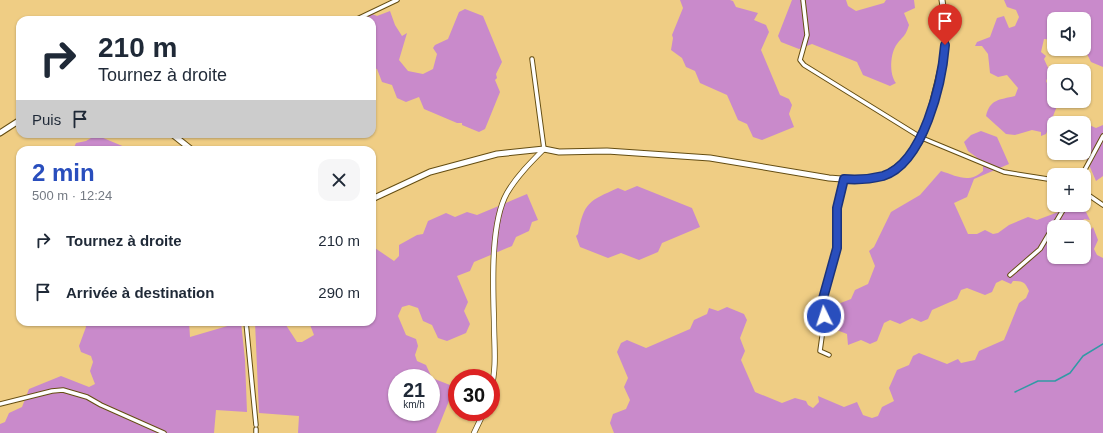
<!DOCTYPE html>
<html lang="fr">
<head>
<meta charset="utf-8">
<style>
	:root { --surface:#fff; --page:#f6f6f7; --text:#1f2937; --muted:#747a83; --accent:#294ebd }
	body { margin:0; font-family:Helvetica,sans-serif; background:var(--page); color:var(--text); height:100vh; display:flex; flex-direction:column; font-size:15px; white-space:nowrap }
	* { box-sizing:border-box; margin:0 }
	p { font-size:13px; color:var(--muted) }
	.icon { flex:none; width:22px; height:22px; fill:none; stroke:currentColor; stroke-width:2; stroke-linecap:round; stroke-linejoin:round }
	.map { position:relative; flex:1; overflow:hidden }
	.details { position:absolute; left:16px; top:146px; width:360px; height:180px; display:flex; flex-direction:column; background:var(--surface); border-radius:12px; box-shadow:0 1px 3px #0004 }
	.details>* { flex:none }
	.hud { position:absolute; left:16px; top:16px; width:360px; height:122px; border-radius:12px; box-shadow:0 1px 3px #0004; background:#fff; color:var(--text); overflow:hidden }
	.controls { position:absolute; left:1047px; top:12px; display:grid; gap:8px }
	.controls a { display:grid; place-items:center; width:44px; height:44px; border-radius:8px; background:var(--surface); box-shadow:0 1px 3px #0004; font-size:20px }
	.speed { position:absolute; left:388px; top:369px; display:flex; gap:8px; font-size:20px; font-weight:700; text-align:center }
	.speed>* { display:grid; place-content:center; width:52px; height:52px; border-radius:50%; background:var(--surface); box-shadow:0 1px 3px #0004; line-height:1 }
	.speed small { font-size:10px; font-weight:400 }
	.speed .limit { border:6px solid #d22; background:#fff; color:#111 }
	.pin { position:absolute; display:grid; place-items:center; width:34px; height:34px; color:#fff; margin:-41px -17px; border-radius:50% 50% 50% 0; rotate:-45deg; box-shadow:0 0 4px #0007 }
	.pin .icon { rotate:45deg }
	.me { position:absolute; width:44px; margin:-22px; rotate:356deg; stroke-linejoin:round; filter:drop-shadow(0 0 3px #0008) }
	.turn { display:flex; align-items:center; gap:14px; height:84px; padding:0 16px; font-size:18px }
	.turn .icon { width:52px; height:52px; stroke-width:2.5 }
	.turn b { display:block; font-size:28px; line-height:34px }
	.then { display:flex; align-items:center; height:38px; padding:0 16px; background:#0003; gap:8px; font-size:15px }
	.round { display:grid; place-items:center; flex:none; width:42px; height:42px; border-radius:12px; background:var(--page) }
	.overview { display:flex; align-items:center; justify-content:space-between; height:68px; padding:0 16px }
	h1 { font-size:24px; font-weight:700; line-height:30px; color:var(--accent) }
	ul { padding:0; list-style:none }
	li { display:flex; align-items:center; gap:12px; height:52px; padding:0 16px }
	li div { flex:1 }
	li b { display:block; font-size:15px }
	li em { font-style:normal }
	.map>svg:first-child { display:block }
</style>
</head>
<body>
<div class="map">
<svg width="1103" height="433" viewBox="0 0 1103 433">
	<rect width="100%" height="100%" fill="#efcd84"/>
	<g fill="#c98acb" fill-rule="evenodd">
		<path d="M680 0H730L733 1 736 7 758 13 754 20 766 25 769 32 761 50 780 95 789 99 792 105 789 114 794 127 762 140 753 137 747 124 738 120 727 95 700 83 695 71 686 67 682 58 671 50 673 38 672 35 683 8Z"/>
		<path d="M792 0H846L848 6 856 11 884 3 886 0H914L915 8 904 13 909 25C905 37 904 35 897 44 890 53 889 74 896 83L890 86 863 75 857 62 812 44 799 49 781 42 778 36Z"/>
		<path d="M1004 0H1103V67L1091 62 1084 48V19H1054V40L1044 39 1041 52 1046 56 1044 59 1050 72 1046 81 1057 106 1046 134 1041 136V132L1032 130 1015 135 1006 134 986 116C990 99 999 100 1015 96L1018 88 1007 75 998 77 990 73 988 54 982 46H975L977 42 990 37 997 18 1004 16 1009 28 1015 26 1019 17 1016 10 1007 7Z"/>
		<path d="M465 9 483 16 502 62 496 74 497 78 495 80 500 92 485 129 479 132 462 125V123H457L424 109 419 97 406 102 397 98 392 85 382 82 377 69 372 67V20H360L362 15 368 12 377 16 390 11 395 25 402 36 407 33 399 60 408 71 423 74 433 69 437 54 433 48 435 45 448 39 459 12Z"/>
		<path d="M1087 124 1096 128 1103 125V176L1096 181 1086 158 1091 148 1086 141 1087 134 1084 125Z"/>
		<path d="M981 131 997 137 1009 164 974 179 967 197 954 203 968 234H977L985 230 993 234 998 233 1009 225 1028 217 1037 220 1077 205 1084 208 1090 220 1084 219 1080 227H1054V257H1084V232H1089L1093 227 1098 240 1094 249 1097 255 1103 258V433H614L610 423 613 414 626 409 630 400 624 387 628 378 617 352 621 343 627 340 646 348 690 329 694 320 707 314 709 308 718 311 727 307 744 314 747 320 740 338 745 351 741 360 755 392 782 403 795 398 806 401 808 405 813 408 819 402 818 396 844 407 857 402 863 415 872 418 878 416 882 407 894 401 889 388 897 370 909 365 913 356 919 353 947 364 958 359 961 363 975 360 979 351 1004 340 1019 303 1026 298 1029 291C1025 282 1023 281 1013 281L1011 284 1002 280 996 283 992 292 985 295 967 288 961 290 957 299 932 310 928 319 921 322 912 318 900 324 890 320 884 323 877 341 870 344 861 340 848 345 847 334 834 329 831 322 838 304 851 299 855 290 868 284 875 266 869 251 874 247 891 212 920 195 941 171C957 176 969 184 983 171V162L968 151 964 142 971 135Z"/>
		<path d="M96 135 132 150H73L76 143 86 141Z"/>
		<path d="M637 186 692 208 700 227 662 243 658 252 639 260 621 253 608 258 580 247 576 236 578 234C584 202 589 201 618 188L625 191Z"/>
		<path d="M527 194 538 220 532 222 529 231 516 237 512 246 474 262 470 271 457 276 468 302 464 311 470 324 466 333 447 341 438 338 432 325 423 321 418 308 409 305 402 307 398 316 406 335 416 339 418 346 415 355 417 361 426 365 432 378 450 385 453 391 436 433H298L299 416 259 413 255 322H284L297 342H302L314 335 309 322H372V246L394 261 399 256V245L417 235 423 234 428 221 446 213 455 217 467 212 477 215ZM397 378H431V412H397Z"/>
		<path d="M84 322H189L190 337 241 322 245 360 247 412 216 410 214 433H0V424L5 422 9 413 22 407 29 389 61 376 89 387 95 384 90 371 93 362 91 356 81 352 79 346 86 327Z"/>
	</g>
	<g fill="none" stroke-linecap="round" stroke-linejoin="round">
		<path stroke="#319aa5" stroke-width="1.5" d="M1015 392 1038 381H1055L1070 373 1083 356 1103 344"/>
		<defs>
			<g id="minor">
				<path d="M803 0 807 35 800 60 804 65 922 138 1004 172 1054 180"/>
				<path d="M355 20 397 0"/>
				<path d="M532 59 544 149"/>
				<path d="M1082 175 1103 136"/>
				<path d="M1084 192 1103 205"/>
				<path d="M1010 275 1040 249 1066 205"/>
				<path d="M246 322 256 425"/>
				<path d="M829 355 820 351 824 322 822 302 833 265 837 248V208L844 179"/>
				<path d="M0 404 52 391 63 390 87 397 101 405 164 433"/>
				<path d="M256 429V433"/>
			</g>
			<g id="tertiary">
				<path d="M491 389C497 367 494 345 494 322 493 287 490 223 507 193 517 176 531 162 544 149"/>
				<path d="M474 433 484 412"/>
			</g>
			<g id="secondary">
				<path d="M0 133 20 120"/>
				<path d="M172 134 192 150"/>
				<path d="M372 199 430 172 497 154 544 149 559 152 607 151 710 158 829 178 854 180 884 176 904 162 912 153 922 138 928 121 945 52 946 27 942 0"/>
			</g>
		</defs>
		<use href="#minor" stroke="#644d12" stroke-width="5.5"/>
		<use href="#tertiary" stroke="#644d12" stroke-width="6"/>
		<use href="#secondary" stroke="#644d12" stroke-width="7"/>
		<use href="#minor" stroke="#fff" stroke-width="3.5"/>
		<use href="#tertiary" stroke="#fff" stroke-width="4.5"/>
		<use href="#secondary" stroke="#fff" stroke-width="5"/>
	</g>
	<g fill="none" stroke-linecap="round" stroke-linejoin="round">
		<defs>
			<path id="route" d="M824 316 822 302 837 248V208L844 179C856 180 871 179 883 176 924 163 942 82 945 45"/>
		</defs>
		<use href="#route" stroke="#1b337b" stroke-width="10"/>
		<use href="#route" stroke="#294ebd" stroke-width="7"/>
	</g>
</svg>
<div class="controls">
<a><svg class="icon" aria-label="sound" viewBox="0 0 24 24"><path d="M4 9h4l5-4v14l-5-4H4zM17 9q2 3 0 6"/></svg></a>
<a><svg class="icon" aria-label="search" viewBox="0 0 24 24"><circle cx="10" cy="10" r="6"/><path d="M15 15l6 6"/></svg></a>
<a><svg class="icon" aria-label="layers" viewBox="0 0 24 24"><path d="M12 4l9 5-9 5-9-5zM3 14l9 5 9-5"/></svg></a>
<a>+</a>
<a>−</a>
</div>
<div class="speed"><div>21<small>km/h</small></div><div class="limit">30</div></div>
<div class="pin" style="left:945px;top:45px;background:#d93025"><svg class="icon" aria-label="arrive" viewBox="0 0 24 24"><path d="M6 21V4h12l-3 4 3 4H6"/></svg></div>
<svg class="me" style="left:824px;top:316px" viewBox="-20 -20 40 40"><circle r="17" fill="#294ebd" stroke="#fff" stroke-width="3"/><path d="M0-11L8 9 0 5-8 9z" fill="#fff"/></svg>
<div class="hud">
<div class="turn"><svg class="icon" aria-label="right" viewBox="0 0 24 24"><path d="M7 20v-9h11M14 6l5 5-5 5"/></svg><div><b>210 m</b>Tournez à droite</div></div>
<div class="then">Puis<svg class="icon" aria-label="arrive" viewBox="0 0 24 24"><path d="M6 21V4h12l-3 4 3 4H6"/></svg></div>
</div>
<section class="details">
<div class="overview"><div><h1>2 min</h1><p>500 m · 12:24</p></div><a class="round"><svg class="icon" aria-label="close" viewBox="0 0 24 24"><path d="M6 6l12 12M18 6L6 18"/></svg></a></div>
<ul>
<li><svg class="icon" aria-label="right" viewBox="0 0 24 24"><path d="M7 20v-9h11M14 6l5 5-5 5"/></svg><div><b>Tournez à droite</b></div><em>210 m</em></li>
<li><svg class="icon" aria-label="arrive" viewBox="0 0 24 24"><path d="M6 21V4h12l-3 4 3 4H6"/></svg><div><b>Arrivée à destination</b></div><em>290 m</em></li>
</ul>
</section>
</div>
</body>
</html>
